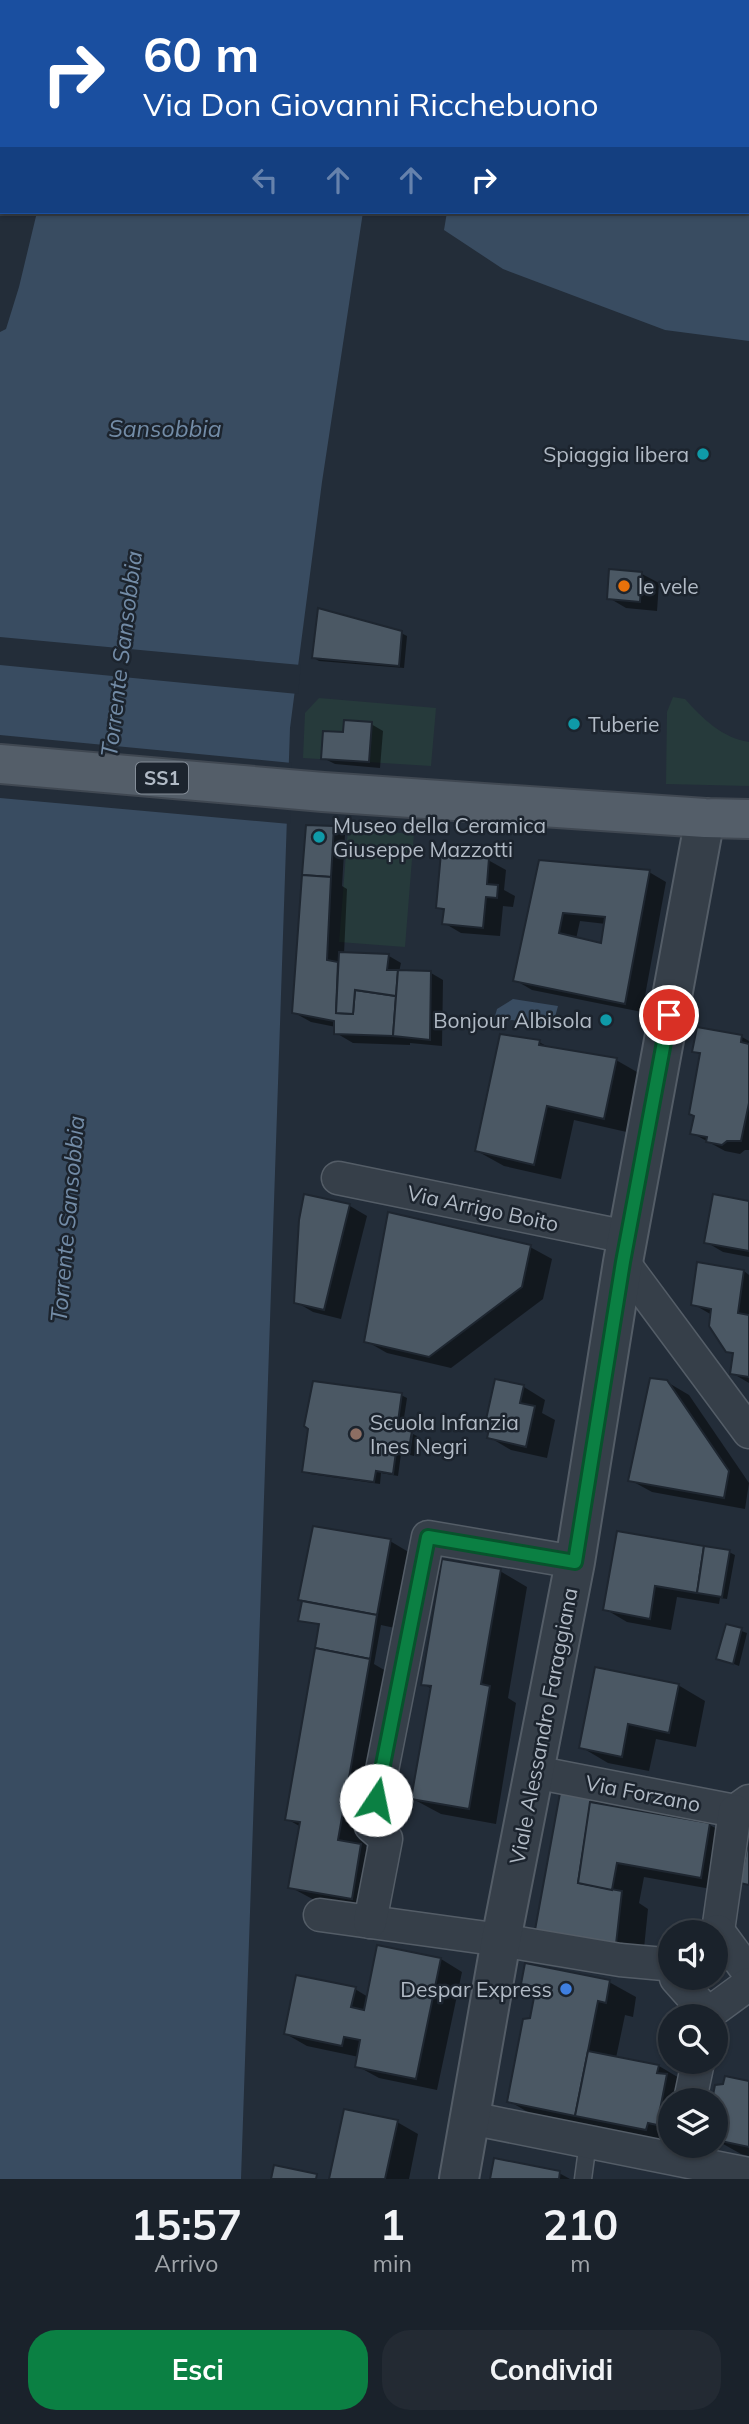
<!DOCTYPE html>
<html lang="it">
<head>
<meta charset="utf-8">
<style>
	:root { --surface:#1a222b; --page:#232a33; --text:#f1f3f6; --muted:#9fa4a9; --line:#383f47; --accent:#0b8043 }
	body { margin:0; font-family:Mulish,sans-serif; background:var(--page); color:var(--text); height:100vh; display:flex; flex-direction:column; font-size:26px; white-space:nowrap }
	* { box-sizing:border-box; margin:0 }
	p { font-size:23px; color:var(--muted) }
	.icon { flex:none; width:38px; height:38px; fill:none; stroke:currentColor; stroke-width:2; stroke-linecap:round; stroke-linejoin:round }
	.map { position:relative; height:2179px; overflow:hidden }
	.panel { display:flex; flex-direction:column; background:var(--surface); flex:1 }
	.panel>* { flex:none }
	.top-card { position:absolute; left:0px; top:0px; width:749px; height:214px; box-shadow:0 2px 5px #0004,0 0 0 2px var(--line); background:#1a4fa0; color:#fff; overflow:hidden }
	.fabs { position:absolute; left:658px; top:1920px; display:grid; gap:14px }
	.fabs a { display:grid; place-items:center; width:70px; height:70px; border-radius:50%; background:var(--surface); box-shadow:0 2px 5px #0004,0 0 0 2px var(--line); font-size:35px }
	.pin { position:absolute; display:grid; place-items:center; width:60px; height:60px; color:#fff; margin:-30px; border:4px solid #fff; border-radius:50%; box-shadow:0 2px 7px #0007 }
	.me { position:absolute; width:77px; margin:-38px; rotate:11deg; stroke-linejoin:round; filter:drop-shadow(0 0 5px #0008) }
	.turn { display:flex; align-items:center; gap:24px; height:147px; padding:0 28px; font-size:32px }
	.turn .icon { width:91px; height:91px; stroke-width:2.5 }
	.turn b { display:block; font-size:49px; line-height:60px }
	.lanes { display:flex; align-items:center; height:66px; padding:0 28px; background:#0003; justify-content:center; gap:35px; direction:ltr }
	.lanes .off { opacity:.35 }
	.eta { display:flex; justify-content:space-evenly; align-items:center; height:119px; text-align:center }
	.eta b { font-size:42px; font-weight:700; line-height:49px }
	.cta { display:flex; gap:14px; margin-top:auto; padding:14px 28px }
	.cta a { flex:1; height:80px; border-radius:28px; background:var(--accent); color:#fff; font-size:28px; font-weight:700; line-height:80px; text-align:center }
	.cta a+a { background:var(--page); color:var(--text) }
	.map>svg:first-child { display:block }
</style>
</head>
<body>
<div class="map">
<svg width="749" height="2179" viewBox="0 0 749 2179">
	<rect width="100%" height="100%" fill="#232d39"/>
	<g fill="#263a3b">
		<path d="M673 697 685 699C702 718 722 738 749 742V786L666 784 667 712Z"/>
		<path d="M319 698 436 708 431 766 303 758 305 713Z"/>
		<path d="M348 829 414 834 405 947 339 942Z"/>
	</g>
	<g fill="#394c61">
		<path d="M50 0H403L50 2Z"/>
		<path d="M481 0H749V341L665 330 503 269 444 230 447 212H747V2Z"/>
		<path d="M37 212H363L322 482 290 728 241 2179H0V332L6 329 19 287Z"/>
		<path d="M513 999 558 1006 552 1028 512 1020 493 1023 497 1009Z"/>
	</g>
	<g fill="#232d39">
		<path d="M0 637 301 665 298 694 0 665Z"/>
		<path d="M0 735 292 763 290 824 0 798Z"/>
	</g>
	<g fill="#0007" fill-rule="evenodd">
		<path d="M642 574 659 583 657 611 626 608 609 598Z"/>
		<path d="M401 633 407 636 404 668 319 661 314 658Z"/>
		<path d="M371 724 383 731 380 768 335 764 323 758 345 734Z"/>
		<path d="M333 828 345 835 342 886 347 889 344 954 389 956 401 963 399 972 431 973 443 980 442 1046 410 1043V1045L353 1043 336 1033V1027L311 1022 293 1012Z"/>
		<path d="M488 860 506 870 504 890 515 896 513 907 503 906 500 936 461 933 444 923 445 911 437 907Z"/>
		<path d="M541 862 649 872 666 882 642 1012 532 990 515 980ZM580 921 606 924 603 945 576 939Z"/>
		<path d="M742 1037 749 1041V1150H745L740 1154 725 1151 692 1133 701 1055 694 1051Z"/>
		<path d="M539 1042 550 1048 616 1060 644 1076 631 1133 574 1120 561 1179 504 1166 477 1151Z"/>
		<path d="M306 1196 350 1206 367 1216 341 1319 313 1312 296 1302Z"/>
		<path d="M749 1203V1257L723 1252 706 1242Z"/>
		<path d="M530 1247 552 1259 543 1299 451 1368 387 1353 366 1341Z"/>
		<path d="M744 1271 749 1275V1383L732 1373 734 1355 727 1351 712 1315 693 1304Z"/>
		<path d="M496 1381 524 1387 545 1400 542 1413 555 1420 547 1458 511 1450 489 1437Z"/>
		<path d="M667 1382 689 1395 749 1483 745 1509 652 1492 630 1480Z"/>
		<path d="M401 1395 407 1398 402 1431 410 1433 407 1455 401 1454 398 1476 381 1473 380 1484 310 1474 304 1471Z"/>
		<path d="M413 1434 417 1436 414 1456 410 1455Z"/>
		<path d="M618 1533 729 1552 735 1555 727 1599 720 1598 719 1604 677 1597 671 1630 627 1622 605 1609Z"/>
		<path d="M390 1541 417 1557 404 1630 381 1625 374 1664 396 1677 366 1848 388 1862 379 1913 318 1902 290 1887 301 1827 287 1819 321 1625 300 1620 304 1601 300 1599Z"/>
		<path d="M500 1571 527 1587 508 1698 516 1703 496 1824 441 1814 413 1799 432 1689 423 1684Z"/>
		<path d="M727 1626 747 1633 739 1666 718 1658Z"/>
		<path d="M678 1685 705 1701 696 1747 656 1739 649 1771 608 1763 581 1747Z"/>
		<path d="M591 1796 611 1807 710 1825 737 1841 728 1892 644 1877 639 1903 648 1909 643 1958 564 1945Z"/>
		<path d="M441 1959 462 1972 437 2090 379 2078 357 2066 359 2057 307 2046 286 2034 355 1989 368 1997Z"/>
		<path d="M609 1982 636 1997 633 2017 625 2015 616 2058 659 2066 686 2082 692 2100H670V2144L536 2117 509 2101 537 1991 523 1983Z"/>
		<path d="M749 2083V2156L741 2154 716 2140V2100H714Z"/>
		<path d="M397 2122 418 2134 409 2179H331Z"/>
		<path d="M559 2173 570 2179H492Z"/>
	</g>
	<g fill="#4b5864" stroke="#1e2630" stroke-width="2" fill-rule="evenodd">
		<path d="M609 569 642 572 640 602 607 599Z"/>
		<path d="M318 608 402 631 399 666 312 658Z"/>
		<path d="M344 720 372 722 369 762 321 759 323 731 343 732Z"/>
		<path d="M306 825 334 826 331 877 302 875Z"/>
		<path d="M441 853 489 858 487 884 498 885 497 898 486 897 483 928 442 924 444 909 436 908Z"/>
		<path d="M539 860 650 870 625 1004 513 981ZM563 913 605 917 601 943 559 933Z"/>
		<path d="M302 875 331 877 327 960 338 962 336 1013 353 1014 355 990 396 996 393 1036 334 1034V1021L292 1013Z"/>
		<path d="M339 952 389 954 387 970H398L396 996 355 990 353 1014 336 1013Z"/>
		<path d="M398 970 431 971 430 1040 393 1036Z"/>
		<path d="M697 1027 742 1035 741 1042 749 1044V1103L741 1141H727L722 1145 706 1142 707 1137 690 1134 694 1116 689 1114 700 1053 692 1052Z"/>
		<path d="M500 1034 540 1040 539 1045 617 1058 604 1119 547 1106 534 1165 475 1151Z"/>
		<path d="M304 1194 350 1204 324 1310 294 1303 299 1220Z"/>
		<path d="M713 1194 749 1201V1251L704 1243Z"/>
		<path d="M388 1212 531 1245 522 1287 429 1357 364 1342Z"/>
		<path d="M697 1262 744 1270 738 1313 749 1315V1377L730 1374 733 1353 726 1352 709 1326 711 1309 691 1305Z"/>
		<path d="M650 1378 667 1380 729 1471 724 1498 628 1481Z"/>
		<path d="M495 1379 524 1385 520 1403 535 1406 526 1447 487 1438 490 1425 485 1424Z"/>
		<path d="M313 1381 402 1393 397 1429 412 1431 408 1454 396 1452 393 1474 376 1471 374 1482 302 1472 308 1429 304 1426Z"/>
		<path d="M313 1526 391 1539 377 1615 298 1600Z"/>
		<path d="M617 1531 704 1546 697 1593 655 1586 650 1619 603 1610Z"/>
		<path d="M704 1546 730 1550 722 1597 697 1593Z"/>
		<path d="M442 1559 501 1569 481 1684 490 1686 469 1809 411 1799 431 1686 421 1685Z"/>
		<path d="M302 1601 377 1615 370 1659 315 1648 319 1624 298 1621Z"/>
		<path d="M726 1624 742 1628 733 1664 716 1659Z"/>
		<path d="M315 1648 370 1659 338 1840 361 1844 352 1899 288 1888 300 1822 285 1820Z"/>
		<path d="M595 1667 679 1684 669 1733 628 1724 622 1757 579 1748Z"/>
		<path d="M560 1793 592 1794 578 1883 622 1891 616 1944 535 1930Z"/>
		<path d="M590 1802 710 1823 701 1878 617 1863 612 1890 578 1883Z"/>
		<path d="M749 1838V1885L740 1883Z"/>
		<path d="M377 1945 441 1958 416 2079 355 2067 360 2040 344 2037 342 2046 284 2034 296 1975 356 1987 351 2007 364 2010Z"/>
		<path d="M525 1963 610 1980 606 2003 598 2001 575 2116 507 2102 523 2019 530 2018 536 1987 521 1984Z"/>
		<path d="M588 2051 659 2065 657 2073 667 2074 657 2125 648 2123 646 2130 575 2116Z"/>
		<path d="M725 2076 749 2081V2147L716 2140V2100H712L715 2085 723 2084Z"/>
		<path d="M344 2109 398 2120 385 2179H329Z"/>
		<path d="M494 2158 560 2171 559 2179H490Z"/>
		<path d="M274 2165 317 2174 316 2179H271Z"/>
	</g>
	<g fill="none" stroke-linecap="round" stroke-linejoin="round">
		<defs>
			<path id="service" d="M583 2179 588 2142"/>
			<g id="minor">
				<path d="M338 1178 627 1237"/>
				<path d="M623 1262 749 1432"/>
				<path d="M534 1772 735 1811 749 1801"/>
				<path d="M320 1915 501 1940 620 1960 664 1964"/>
				<path d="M370 1922 386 1839 371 1826 428 1537 575 1562"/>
				<path d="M718 1931 735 1811"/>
				<path d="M716 1932 718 1931 749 1973"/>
				<path d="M676 1978 708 2014 749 1984"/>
				<path d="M690 2100 698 2062"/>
				<path d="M470 2118 749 2174"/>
			</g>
			<path id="tertiary" d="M459 2179 501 1940 575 1562 623 1262 705 818"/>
			<path id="primary" d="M0 764 323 792 705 818 749 819"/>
		</defs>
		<use href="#service" stroke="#545d67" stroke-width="19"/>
		<use href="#minor" stroke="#545d67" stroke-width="35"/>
		<use href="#tertiary" stroke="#545d67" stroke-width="42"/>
		<use href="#primary" stroke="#404852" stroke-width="42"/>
		<use href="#service" stroke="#363f49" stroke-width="16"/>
		<use href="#minor" stroke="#363f49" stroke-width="32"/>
		<use href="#tertiary" stroke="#363f49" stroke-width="38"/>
		<use href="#primary" stroke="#545e69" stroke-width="38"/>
	</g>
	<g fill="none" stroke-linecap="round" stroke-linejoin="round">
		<defs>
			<path id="route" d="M376 1800 428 1537 575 1562 623 1262 669 1015"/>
		</defs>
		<use href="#route" stroke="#07532c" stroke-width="18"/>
		<use href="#route" stroke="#0b8043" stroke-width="12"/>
	</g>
	<g fill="#0f9aa8" stroke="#1c242e" stroke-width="2.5">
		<circle cx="703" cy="454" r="7"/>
		<circle cx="574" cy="724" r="7"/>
		<circle cx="319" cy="837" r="7"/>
		<circle cx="606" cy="1020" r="7"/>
	</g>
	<circle fill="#e8710a" stroke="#1c242e" stroke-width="2.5" cx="624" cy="586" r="7"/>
	<circle fill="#8d6e63" stroke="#1c242e" stroke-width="2.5" cx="356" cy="1434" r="7"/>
	<circle fill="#3f7fe0" stroke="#1c242e" stroke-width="2.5" cx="566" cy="1989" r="7"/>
	<g text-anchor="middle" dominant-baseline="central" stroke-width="5" stroke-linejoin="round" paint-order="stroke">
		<rect fill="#1c242e" stroke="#848d98" stroke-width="2" x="136" y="762.5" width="52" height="31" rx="5"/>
		<g font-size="19" font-weight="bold" fill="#b1bac5">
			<text x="162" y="778">SS1</text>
		</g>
		<g font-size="21" fill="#b1bac5" stroke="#1c242e" text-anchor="start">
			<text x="689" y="454" text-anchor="end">Spiaggia libera</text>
			<text x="638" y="586">le vele</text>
			<text x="588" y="724">Tuberie</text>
			<text x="333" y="825">Museo della Ceramica<tspan x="333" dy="24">Giuseppe Mazzotti</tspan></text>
			<text x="592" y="1020" text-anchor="end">Bonjour Albisola</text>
			<text x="370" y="1422">Scuola Infanzia<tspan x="370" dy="24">Ines Negri</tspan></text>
			<text x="552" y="1989" text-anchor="end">Despar Express</text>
		</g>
		<g font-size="21" fill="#b1bac5" stroke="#1c242e">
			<text transform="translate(483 1208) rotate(12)">Via Arrigo Boito</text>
			<text transform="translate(543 1726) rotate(-79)">Viale Alessandro Faraggiana</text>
			<text transform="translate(643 1793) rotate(11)">Via Forzano</text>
		</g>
		<g font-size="23" font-style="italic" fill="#738ca7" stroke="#1c242e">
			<text x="165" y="428">Sansobbia</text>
			<text transform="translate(121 654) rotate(-83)">Torrente Sansobbia</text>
			<text transform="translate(67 1219) rotate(-85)">Torrente Sansobbia</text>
		</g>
	</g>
</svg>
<div class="fabs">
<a><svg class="icon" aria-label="sound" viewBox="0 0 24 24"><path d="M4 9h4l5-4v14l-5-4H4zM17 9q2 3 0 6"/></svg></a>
<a><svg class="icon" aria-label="search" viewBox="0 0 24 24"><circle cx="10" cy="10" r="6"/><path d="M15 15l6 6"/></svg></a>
<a><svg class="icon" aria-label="layers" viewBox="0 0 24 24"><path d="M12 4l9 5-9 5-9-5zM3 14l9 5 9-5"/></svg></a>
</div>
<div class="pin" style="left:669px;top:1015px;background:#d93025"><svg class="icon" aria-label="arrive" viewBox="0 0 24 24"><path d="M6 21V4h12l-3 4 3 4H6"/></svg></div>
<svg class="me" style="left:376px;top:1800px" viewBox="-20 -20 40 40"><circle r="19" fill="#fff"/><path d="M0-13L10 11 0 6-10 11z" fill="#0b8043"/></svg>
<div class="top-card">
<div class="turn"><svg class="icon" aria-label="right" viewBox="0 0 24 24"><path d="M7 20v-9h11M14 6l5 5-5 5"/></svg><div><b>60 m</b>Via Don Giovanni Ricchebuono</div></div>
<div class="lanes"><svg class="icon off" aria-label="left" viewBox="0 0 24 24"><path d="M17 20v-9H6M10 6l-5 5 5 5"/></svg><svg class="icon off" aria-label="ahead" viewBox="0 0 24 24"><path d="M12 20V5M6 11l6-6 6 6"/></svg><svg class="icon off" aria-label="ahead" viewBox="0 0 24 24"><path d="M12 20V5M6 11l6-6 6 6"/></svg><svg class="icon" aria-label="right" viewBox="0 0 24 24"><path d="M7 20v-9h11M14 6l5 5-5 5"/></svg></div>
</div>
</div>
<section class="panel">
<div class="eta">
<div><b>15:57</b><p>Arrivo</p></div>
<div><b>1</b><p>min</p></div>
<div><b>210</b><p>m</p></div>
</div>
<div class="cta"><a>Esci</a><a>Condividi</a></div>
</section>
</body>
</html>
